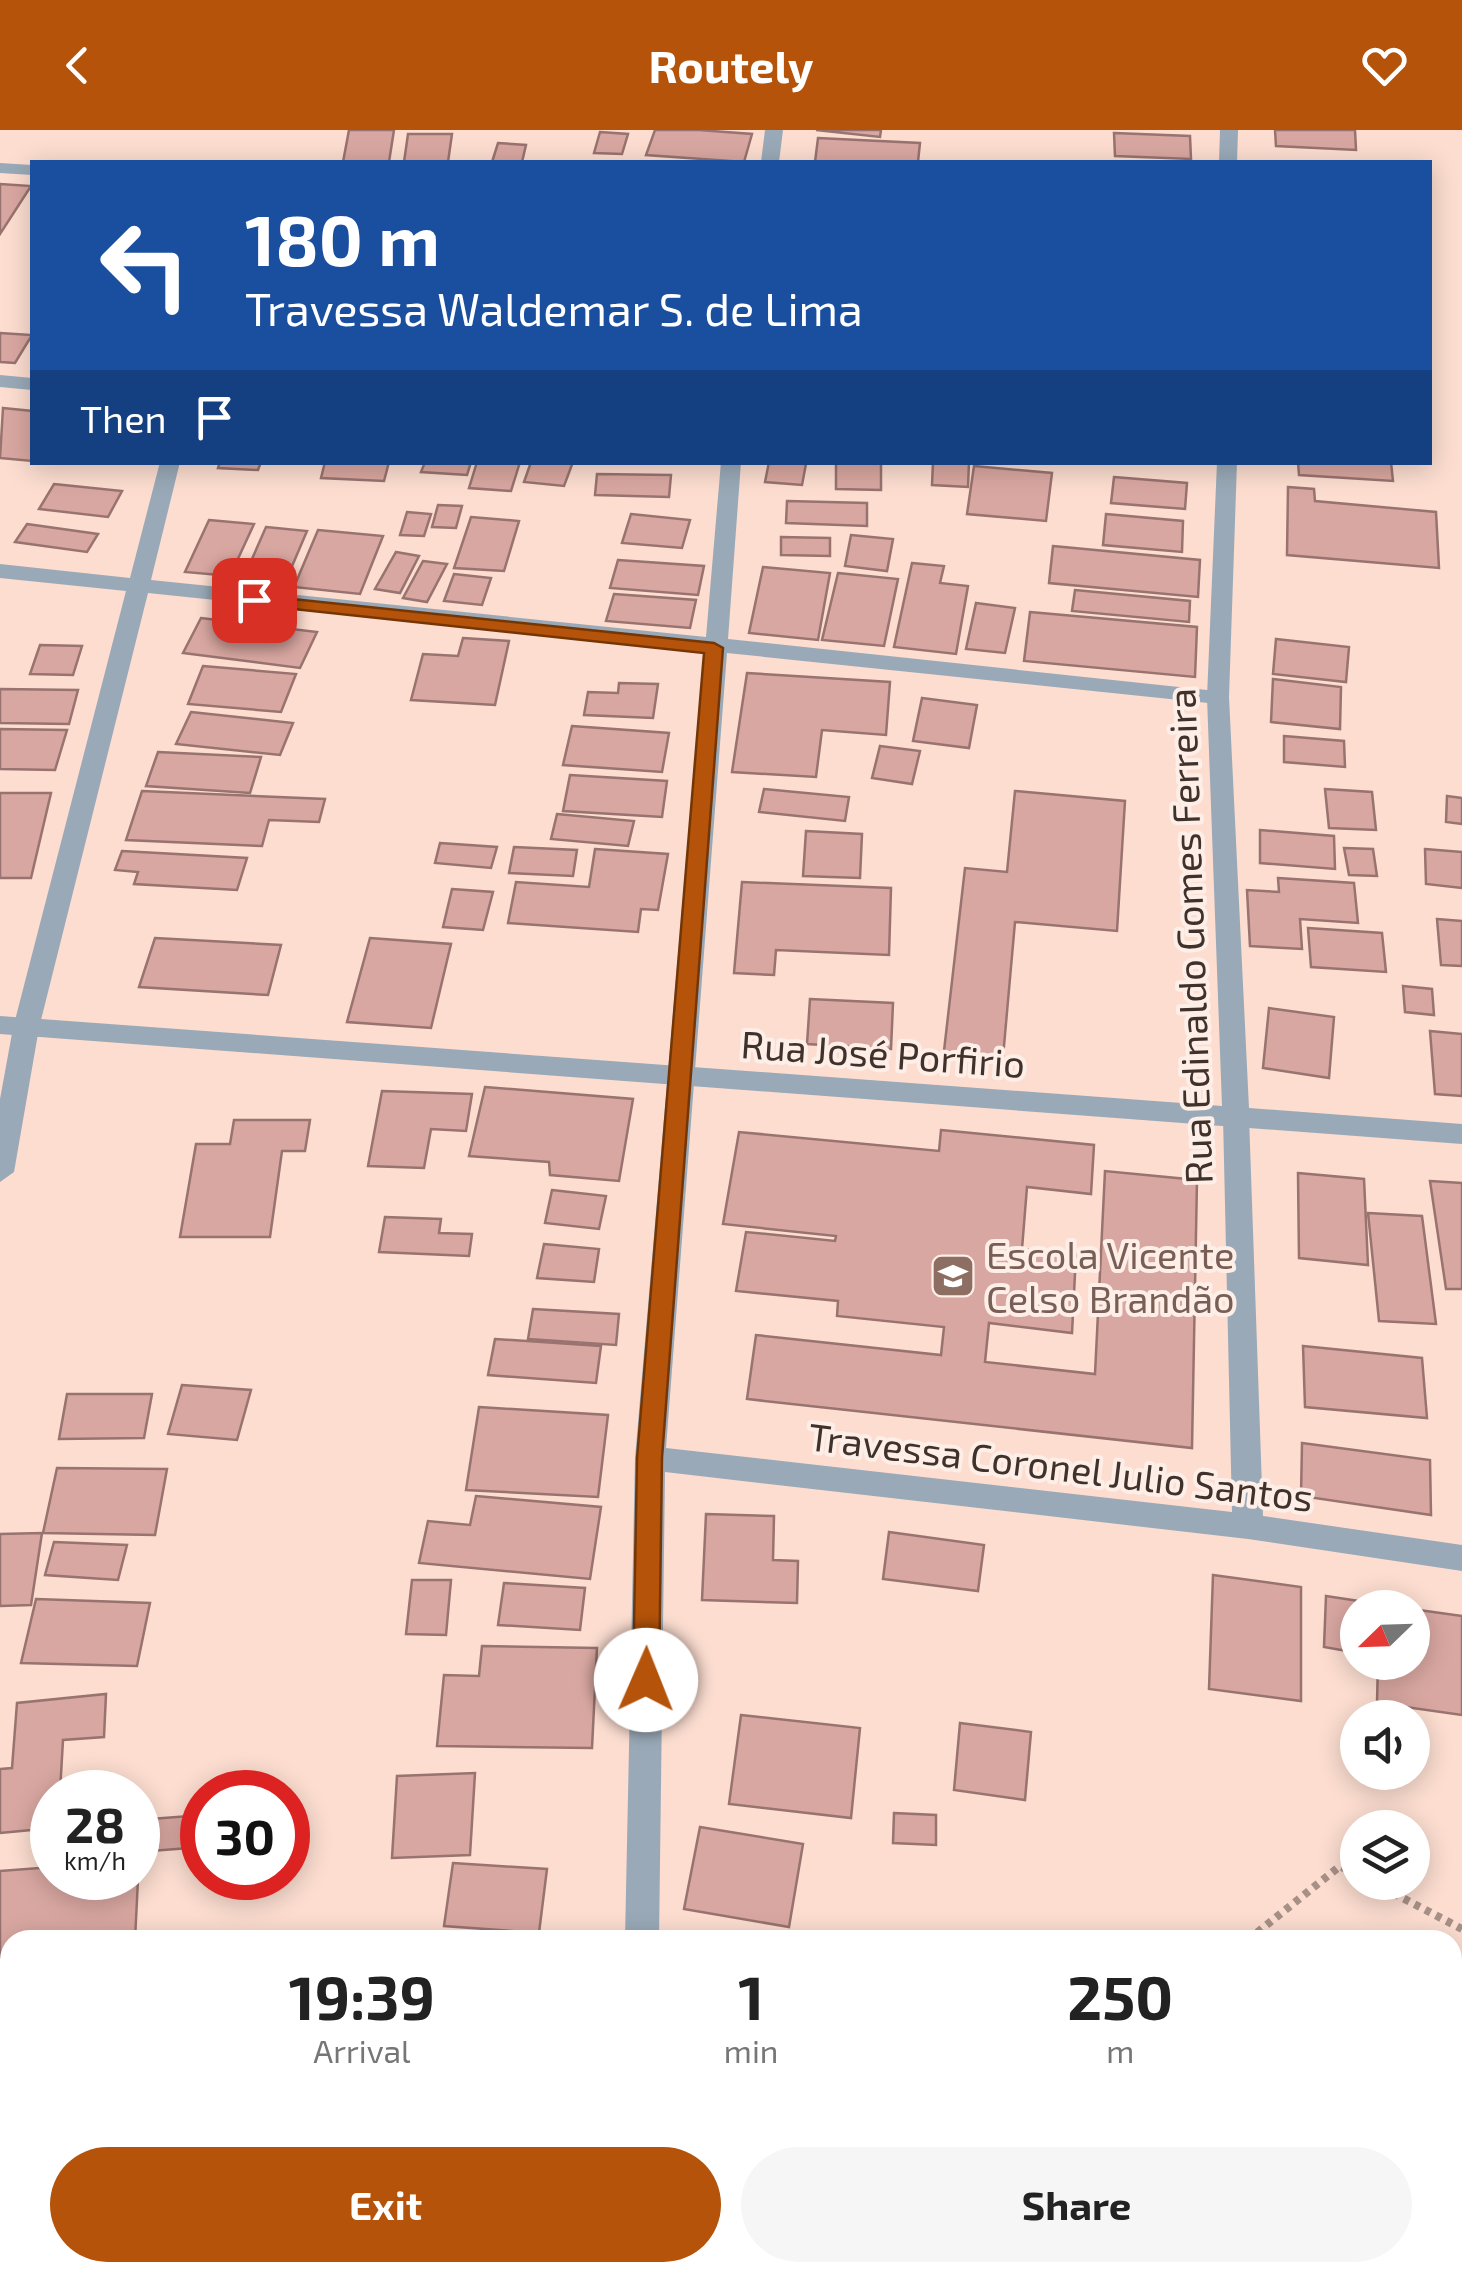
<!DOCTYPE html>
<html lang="en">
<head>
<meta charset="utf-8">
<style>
	:root { --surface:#fff; --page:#f6f6f6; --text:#222; --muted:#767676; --accent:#b45309 }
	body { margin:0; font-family:"Exo 2",sans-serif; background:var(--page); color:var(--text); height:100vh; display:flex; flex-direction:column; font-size:38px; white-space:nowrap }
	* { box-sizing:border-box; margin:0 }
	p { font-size:32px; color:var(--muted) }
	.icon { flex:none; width:55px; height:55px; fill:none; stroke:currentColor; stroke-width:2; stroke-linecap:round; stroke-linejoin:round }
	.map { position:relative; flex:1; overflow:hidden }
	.sheet { position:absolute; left:0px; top:1800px; width:1462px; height:352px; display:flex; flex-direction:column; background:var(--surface); border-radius:30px 30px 0 0; box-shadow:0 5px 25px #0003 }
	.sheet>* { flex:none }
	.banner { position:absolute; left:30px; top:30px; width:1402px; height:305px; border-radius:0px; box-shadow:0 5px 25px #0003; background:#1a4fa0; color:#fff; overflow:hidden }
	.needle { width:65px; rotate:247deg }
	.controls { position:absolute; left:1340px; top:1460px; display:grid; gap:20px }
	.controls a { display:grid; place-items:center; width:90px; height:90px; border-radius:50%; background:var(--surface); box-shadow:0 5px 25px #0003; font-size:50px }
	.speed { position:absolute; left:30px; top:1640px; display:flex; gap:20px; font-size:50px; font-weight:700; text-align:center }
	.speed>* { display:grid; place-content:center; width:130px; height:130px; border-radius:50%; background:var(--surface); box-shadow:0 5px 25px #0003; line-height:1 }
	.speed small { font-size:25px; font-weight:400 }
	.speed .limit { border:15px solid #d22; background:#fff; color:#111 }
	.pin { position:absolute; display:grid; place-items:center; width:85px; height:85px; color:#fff; margin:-42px; border-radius:20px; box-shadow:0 5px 15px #0006 }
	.me { position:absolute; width:110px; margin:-55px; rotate:1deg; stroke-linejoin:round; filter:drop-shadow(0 0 8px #0008) }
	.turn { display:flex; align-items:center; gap:35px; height:210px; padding:0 50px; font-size:45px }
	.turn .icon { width:130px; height:130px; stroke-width:2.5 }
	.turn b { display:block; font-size:70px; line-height:85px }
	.then { display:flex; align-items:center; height:95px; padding:0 50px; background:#0003; gap:20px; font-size:38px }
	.eta { display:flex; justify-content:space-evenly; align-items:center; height:170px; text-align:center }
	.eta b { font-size:60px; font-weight:700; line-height:70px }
	.cta { display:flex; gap:20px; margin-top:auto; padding:20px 50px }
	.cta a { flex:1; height:115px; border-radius:60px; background:var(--accent); color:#fff; font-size:40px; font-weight:700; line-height:115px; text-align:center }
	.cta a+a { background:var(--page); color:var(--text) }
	header { display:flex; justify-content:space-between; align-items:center; height:130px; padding:0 50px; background:var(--accent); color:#fff; font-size:45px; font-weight:700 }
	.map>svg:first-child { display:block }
</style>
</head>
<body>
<header><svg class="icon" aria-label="back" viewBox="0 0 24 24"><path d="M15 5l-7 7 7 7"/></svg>Routely<svg class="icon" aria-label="heart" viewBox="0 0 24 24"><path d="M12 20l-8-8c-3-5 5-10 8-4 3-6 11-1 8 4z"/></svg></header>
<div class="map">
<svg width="1462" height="2151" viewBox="0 0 1462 2151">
	<rect width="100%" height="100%" fill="#fcddd0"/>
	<g fill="#d9a7a1" stroke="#98736f" stroke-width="2.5">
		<path d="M349 0H394L389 32H343Z"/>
		<path d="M655 0H699L752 4 744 32 646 25Z"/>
		<path d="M816 0H881L880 7Z"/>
		<path d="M1275 0H1355L1356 20 1276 16Z"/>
		<path d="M600 2 628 4 622 24 594 23Z"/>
		<path d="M1114 3 1190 6 1191 29 1115 26Z"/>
		<path d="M408 4H452L448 32H404Z"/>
		<path d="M818 8 920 13 918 32H815Z"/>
		<path d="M498 13 526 15 522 32H492Z"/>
		<path d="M0 54 31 56 0 104Z"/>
		<path d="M0 203 32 205 15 233 0 232Z"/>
		<path d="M3 278 32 281V331L0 328Z"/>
		<path d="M220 332H261L258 340 218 338Z"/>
		<path d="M325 332H389L384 351 321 348Z"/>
		<path d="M425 332H471L467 345 421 342Z"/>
		<path d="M477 332H520L511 361 469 358Z"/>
		<path d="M531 332H573L564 356 524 352Z"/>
		<path d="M769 332 806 334 802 355 765 352Z"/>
		<path d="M836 332H881V360L836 359Z"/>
		<path d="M933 332H969L968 357 932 355Z"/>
		<path d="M1298 332H1391L1393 351 1299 345Z"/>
		<path d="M974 336 1052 343 1046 391 967 384Z"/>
		<path d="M597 344 671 345 669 367 595 365Z"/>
		<path d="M1114 347 1187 353 1185 379 1111 373Z"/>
		<path d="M54 354 122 361 108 387 39 379Z"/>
		<path d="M1288 357 1314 359 1315 371 1436 382 1439 438 1287 425Z"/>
		<path d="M787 371 867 373V396L786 393Z"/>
		<path d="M438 375 462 376 456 398 432 397Z"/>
		<path d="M407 382 431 384 424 406 400 405Z"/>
		<path d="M631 384 690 390 682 418 622 413Z"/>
		<path d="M1106 384 1183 391 1182 422 1103 415Z"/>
		<path d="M471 387 519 391 504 441 454 438Z"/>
		<path d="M209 390 254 394 230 446 185 442Z"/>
		<path d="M27 394 98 404 87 422 15 412Z"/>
		<path d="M266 397 307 401 287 448 245 445Z"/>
		<path d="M318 400 383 406 360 464 294 457Z"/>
		<path d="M851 405 893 409 887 441 845 436Z"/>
		<path d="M781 407 830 408V426L781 425Z"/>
		<path d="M1053 416 1200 430 1198 467 1049 453Z"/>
		<path d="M396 422 419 426 400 463 375 459Z"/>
		<path d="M618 430 704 436 698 465 610 458Z"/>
		<path d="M423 431 447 434 427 472 403 468Z"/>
		<path d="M912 433 944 436 940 453 968 456 956 524 894 517Z"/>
		<path d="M763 437 830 443 818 510 749 503Z"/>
		<path d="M838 443 898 449 884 516 822 510Z"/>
		<path d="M454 444 491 448 482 475 444 471Z"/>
		<path d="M1075 460 1190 471 1189 492 1072 481Z"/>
		<path d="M614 464 696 470 690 498 606 491Z"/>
		<path d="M976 473 1015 478 1005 523 966 519Z"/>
		<path d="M1030 482 1197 497 1195 547 1024 531Z"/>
		<path d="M201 488 317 502 300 538 183 523Z"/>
		<path d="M463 508 509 511 495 575 411 570 423 524 458 526Z"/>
		<path d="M1276 509 1349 517 1346 552 1273 544Z"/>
		<path d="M40 515 82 516 73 545 30 544Z"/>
		<path d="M203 536 296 544 281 582 188 574Z"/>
		<path d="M747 543 890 552 886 605 822 600 816 647 732 642Z"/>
		<path d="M1273 549 1341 557 1340 599 1271 592Z"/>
		<path d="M619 553 658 554 653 588 584 585 588 562 618 563Z"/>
		<path d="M0 559 78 560 69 594 0 593Z"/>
		<path d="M922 568 977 575 969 618 913 611Z"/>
		<path d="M191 582 293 593 280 625 176 614Z"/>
		<path d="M572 596 669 603 662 642 563 635Z"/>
		<path d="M0 599 67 600 55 640 0 639Z"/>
		<path d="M1284 606 1344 611 1345 637 1284 632Z"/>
		<path d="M880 616 920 621 912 654 872 648Z"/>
		<path d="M158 622 261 627 250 663 146 656Z"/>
		<path d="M570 645 667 651 662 687 563 681Z"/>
		<path d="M764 659 849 667 845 691 759 682Z"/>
		<path d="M1325 659 1372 662 1376 700 1329 698Z"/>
		<path d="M142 661 325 669 319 692 269 690 262 716 126 710Z"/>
		<path d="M1015 661 1125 671 1117 801 1015 792 1003 927 944 921 965 738 1007 742Z"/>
		<path d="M0 663H51L31 748H0Z"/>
		<path d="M1447 666 1462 668V694L1446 692Z"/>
		<path d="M557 684 634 691 628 716 551 709Z"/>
		<path d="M1260 700 1334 706 1335 739 1260 733Z"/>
		<path d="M806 701 862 704 860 748 803 746Z"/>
		<path d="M440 713 497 717 491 738 435 733Z"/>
		<path d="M514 717 577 720 573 746 509 743Z"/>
		<path d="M1344 718 1373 719 1377 746 1349 745Z"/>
		<path d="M595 719 668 724 658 780 641 779 638 802 508 793 516 752 589 757Z"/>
		<path d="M1425 719 1462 722V758L1426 754Z"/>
		<path d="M122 721 247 728 237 760 134 754 138 742 115 740Z"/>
		<path d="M1278 748 1354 753 1358 793 1300 789 1302 819 1250 816 1247 760 1279 762Z"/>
		<path d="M742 752 891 758 889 825 776 820 774 845 734 843Z"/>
		<path d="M452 759 493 762 483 800 443 797Z"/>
		<path d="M1437 789 1462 791V836L1441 835Z"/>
		<path d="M1308 798 1382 803 1386 842 1311 837Z"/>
		<path d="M155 808 281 815 268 865 139 857Z"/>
		<path d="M370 808 451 814 431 898 347 892Z"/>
		<path d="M1403 856 1432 859 1434 885 1405 882Z"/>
		<path d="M810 869 893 873 891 919 807 914Z"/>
		<path d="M1269 878 1334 887 1329 948 1263 938Z"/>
		<path d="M1430 901 1462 904V966L1435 964Z"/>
		<path d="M485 957 633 969 619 1051 550 1045 549 1032 469 1026Z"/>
		<path d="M382 961 472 964 466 1001 431 999 424 1038 368 1036Z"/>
		<path d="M234 990H310L305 1021H282L270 1107H180L196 1014H230Z"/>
		<path d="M941 1000 1094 1015 1091 1064 1027 1057 1022 1119 1076 1124 1072 1203 989 1193 985 1232 1095 1244 1105 1041 1197 1050 1192 1318 747 1269 756 1205 941 1225 944 1197 837 1186 838 1171 736 1161 746 1102 835 1111 836 1106 723 1094 739 1002 939 1021Z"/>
		<path d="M1298 1043 1364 1049 1368 1135 1299 1128Z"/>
		<path d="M1430 1051 1462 1053V1159H1446Z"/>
		<path d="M552 1060 606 1066 599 1099 545 1093Z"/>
		<path d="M1368 1083 1422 1086 1436 1194 1379 1191Z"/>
		<path d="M385 1087 441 1089 439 1103 472 1104 469 1126 379 1122Z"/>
		<path d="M544 1114 599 1119 594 1152 537 1148Z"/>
		<path d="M533 1179 619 1184 616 1215 528 1209Z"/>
		<path d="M495 1209 601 1216 596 1253 488 1245Z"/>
		<path d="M1303 1216 1422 1228 1427 1288 1305 1277Z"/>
		<path d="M182 1255 251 1260 237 1310 168 1304Z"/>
		<path d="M67 1264H152L144 1308 59 1309Z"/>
		<path d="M479 1277 608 1285 598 1367 466 1360Z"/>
		<path d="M1302 1313 1430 1330 1431 1385 1301 1366Z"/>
		<path d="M57 1338 167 1339 155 1405 43 1403Z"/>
		<path d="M476 1366 601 1377 590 1449 419 1433 428 1391 470 1395Z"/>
		<path d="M706 1384 774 1386 773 1430 798 1431 797 1473 702 1470Z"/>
		<path d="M889 1402 984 1415 978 1461 883 1449Z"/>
		<path d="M42 1403 31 1475 0 1476V1404Z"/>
		<path d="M54 1412 127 1415 118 1450 45 1445Z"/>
		<path d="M1213 1445 1301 1457V1571L1209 1559Z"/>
		<path d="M412 1450H451L446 1505 406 1504Z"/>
		<path d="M504 1453 585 1458 580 1500 498 1495Z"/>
		<path d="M1326 1466 1405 1478H1358V1523L1324 1517Z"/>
		<path d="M36 1469 150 1473 137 1536 21 1533Z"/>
		<path d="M1412 1479 1462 1486V1585L1377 1573 1378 1532H1412Z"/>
		<path d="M482 1516 597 1518 592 1618 437 1616 444 1545 479 1546Z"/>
		<path d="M106 1564 104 1607 63 1610 60 1662H52V1698L0 1703V1639L12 1638 17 1573Z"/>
		<path d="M741 1585 860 1598 851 1688 729 1674Z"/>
		<path d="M960 1593 1031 1602 1025 1670 954 1660Z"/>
		<path d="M475 1643 470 1725 392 1728 397 1646Z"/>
		<path d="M894 1683 936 1685V1715L893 1713Z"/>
		<path d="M202 1685V1717L138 1722V1690Z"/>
		<path d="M700 1697 803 1714 789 1797 684 1779Z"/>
		<path d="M139 1729 135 1810H10V1851L0 1852V1741L52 1737V1748H138Z"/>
		<path d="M453 1733 547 1739 539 1803 444 1796Z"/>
		<path d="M10 1856V1927L0 1928V1857Z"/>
		<path d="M55 2142H128L120 2151H47Z"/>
		<path d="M163 2142H299L302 2151H166Z"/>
		<path d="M401 2142H511L510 2151H401Z"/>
	</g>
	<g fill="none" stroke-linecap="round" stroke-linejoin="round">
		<g stroke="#a79086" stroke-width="8" stroke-dasharray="6 6" stroke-linecap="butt">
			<path d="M1372 1752 1462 1799"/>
			<path d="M1248 1810 1340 1736 1358 1745"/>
			<path d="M947 2142V2151"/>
		</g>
		<g fill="#99a9b7" fill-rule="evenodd">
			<path d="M765 0H783L779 32H761Z"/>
			<path d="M0 33 32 35V45L0 43Z"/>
			<path d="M0 245 32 248V260L0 257Z"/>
			<path d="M160 332H180L151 450 706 507 721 332H741L728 509 1226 562 1229 567 1218 574 727 523 666 1318 1232 1382 1223 987 1236 977 1249 987 1263 1386 1462 1415V1441L1248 1409 665 1342 659 1810H625L635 1328 704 521 148 463 39 898 14 1042 0 1052V969L13 898 126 461 0 448V434L130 448Z"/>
			<rect x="617" y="2142" width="38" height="9"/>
		</g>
		<g fill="#99a9b7" fill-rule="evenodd">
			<path d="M1220 0H1238L1237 32H1219Z"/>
			<path d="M1217 332H1237L1229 567 1249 978 1462 994V1014L0 904V886L1222 976 1207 567Z"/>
		</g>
	</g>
	<path fill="#b45309" stroke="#753606" stroke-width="2.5" d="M254 465 714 513 723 518 662 1328 659 1550 655 1559H637L633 1550 637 1328 704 523 248 474 245 470Z"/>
	<defs>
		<symbol id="school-square" viewBox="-11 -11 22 22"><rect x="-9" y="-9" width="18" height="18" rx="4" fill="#8d6e63" stroke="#fdeee7"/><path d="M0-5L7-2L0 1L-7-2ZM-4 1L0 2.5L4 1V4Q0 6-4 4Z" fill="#fff"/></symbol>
	</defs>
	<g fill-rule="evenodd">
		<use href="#school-square" x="928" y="1121" width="50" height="50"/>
	</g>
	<g text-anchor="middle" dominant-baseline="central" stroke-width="8" stroke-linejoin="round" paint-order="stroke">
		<g font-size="38" fill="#40312b" stroke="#fdeee7">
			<text transform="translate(1189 806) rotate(-92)">Rua Edinaldo Gomes Ferreira</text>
			<text transform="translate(883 923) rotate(4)">Rua José Porfirio</text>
			<text transform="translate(1061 1336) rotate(7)">Travessa Coronel Julio Santos</text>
		</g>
		<g font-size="38" fill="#785e54" stroke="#fdeee7" text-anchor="start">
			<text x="986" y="1124">Escola Vicente<tspan x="986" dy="44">Celso Brandão</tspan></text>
		</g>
	</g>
</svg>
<div class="controls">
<a><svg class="needle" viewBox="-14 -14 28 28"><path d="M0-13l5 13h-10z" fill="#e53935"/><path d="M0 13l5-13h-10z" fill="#767676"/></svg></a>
<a><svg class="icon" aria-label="sound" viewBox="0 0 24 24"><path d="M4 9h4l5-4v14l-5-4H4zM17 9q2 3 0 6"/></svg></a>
<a><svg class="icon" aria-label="layers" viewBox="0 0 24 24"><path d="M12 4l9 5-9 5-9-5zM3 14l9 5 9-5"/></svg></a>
</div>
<div class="speed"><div>28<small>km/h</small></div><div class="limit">30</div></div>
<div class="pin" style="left:254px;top:470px;background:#d93025"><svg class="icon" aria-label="arrive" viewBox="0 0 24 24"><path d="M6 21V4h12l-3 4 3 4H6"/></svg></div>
<svg class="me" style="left:646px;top:1550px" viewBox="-20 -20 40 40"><circle r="19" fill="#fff"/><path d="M0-13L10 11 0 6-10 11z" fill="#b45309"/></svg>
<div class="banner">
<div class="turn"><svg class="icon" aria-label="left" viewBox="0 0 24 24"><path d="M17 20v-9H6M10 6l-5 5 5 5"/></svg><div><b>180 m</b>Travessa Waldemar S. de Lima</div></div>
<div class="then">Then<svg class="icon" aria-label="arrive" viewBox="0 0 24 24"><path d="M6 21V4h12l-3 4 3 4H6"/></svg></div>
</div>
<section class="sheet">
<div class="eta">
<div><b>19:39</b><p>Arrival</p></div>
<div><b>1</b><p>min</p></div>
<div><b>250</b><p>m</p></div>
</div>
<div class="cta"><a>Exit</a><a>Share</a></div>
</section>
</div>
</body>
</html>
